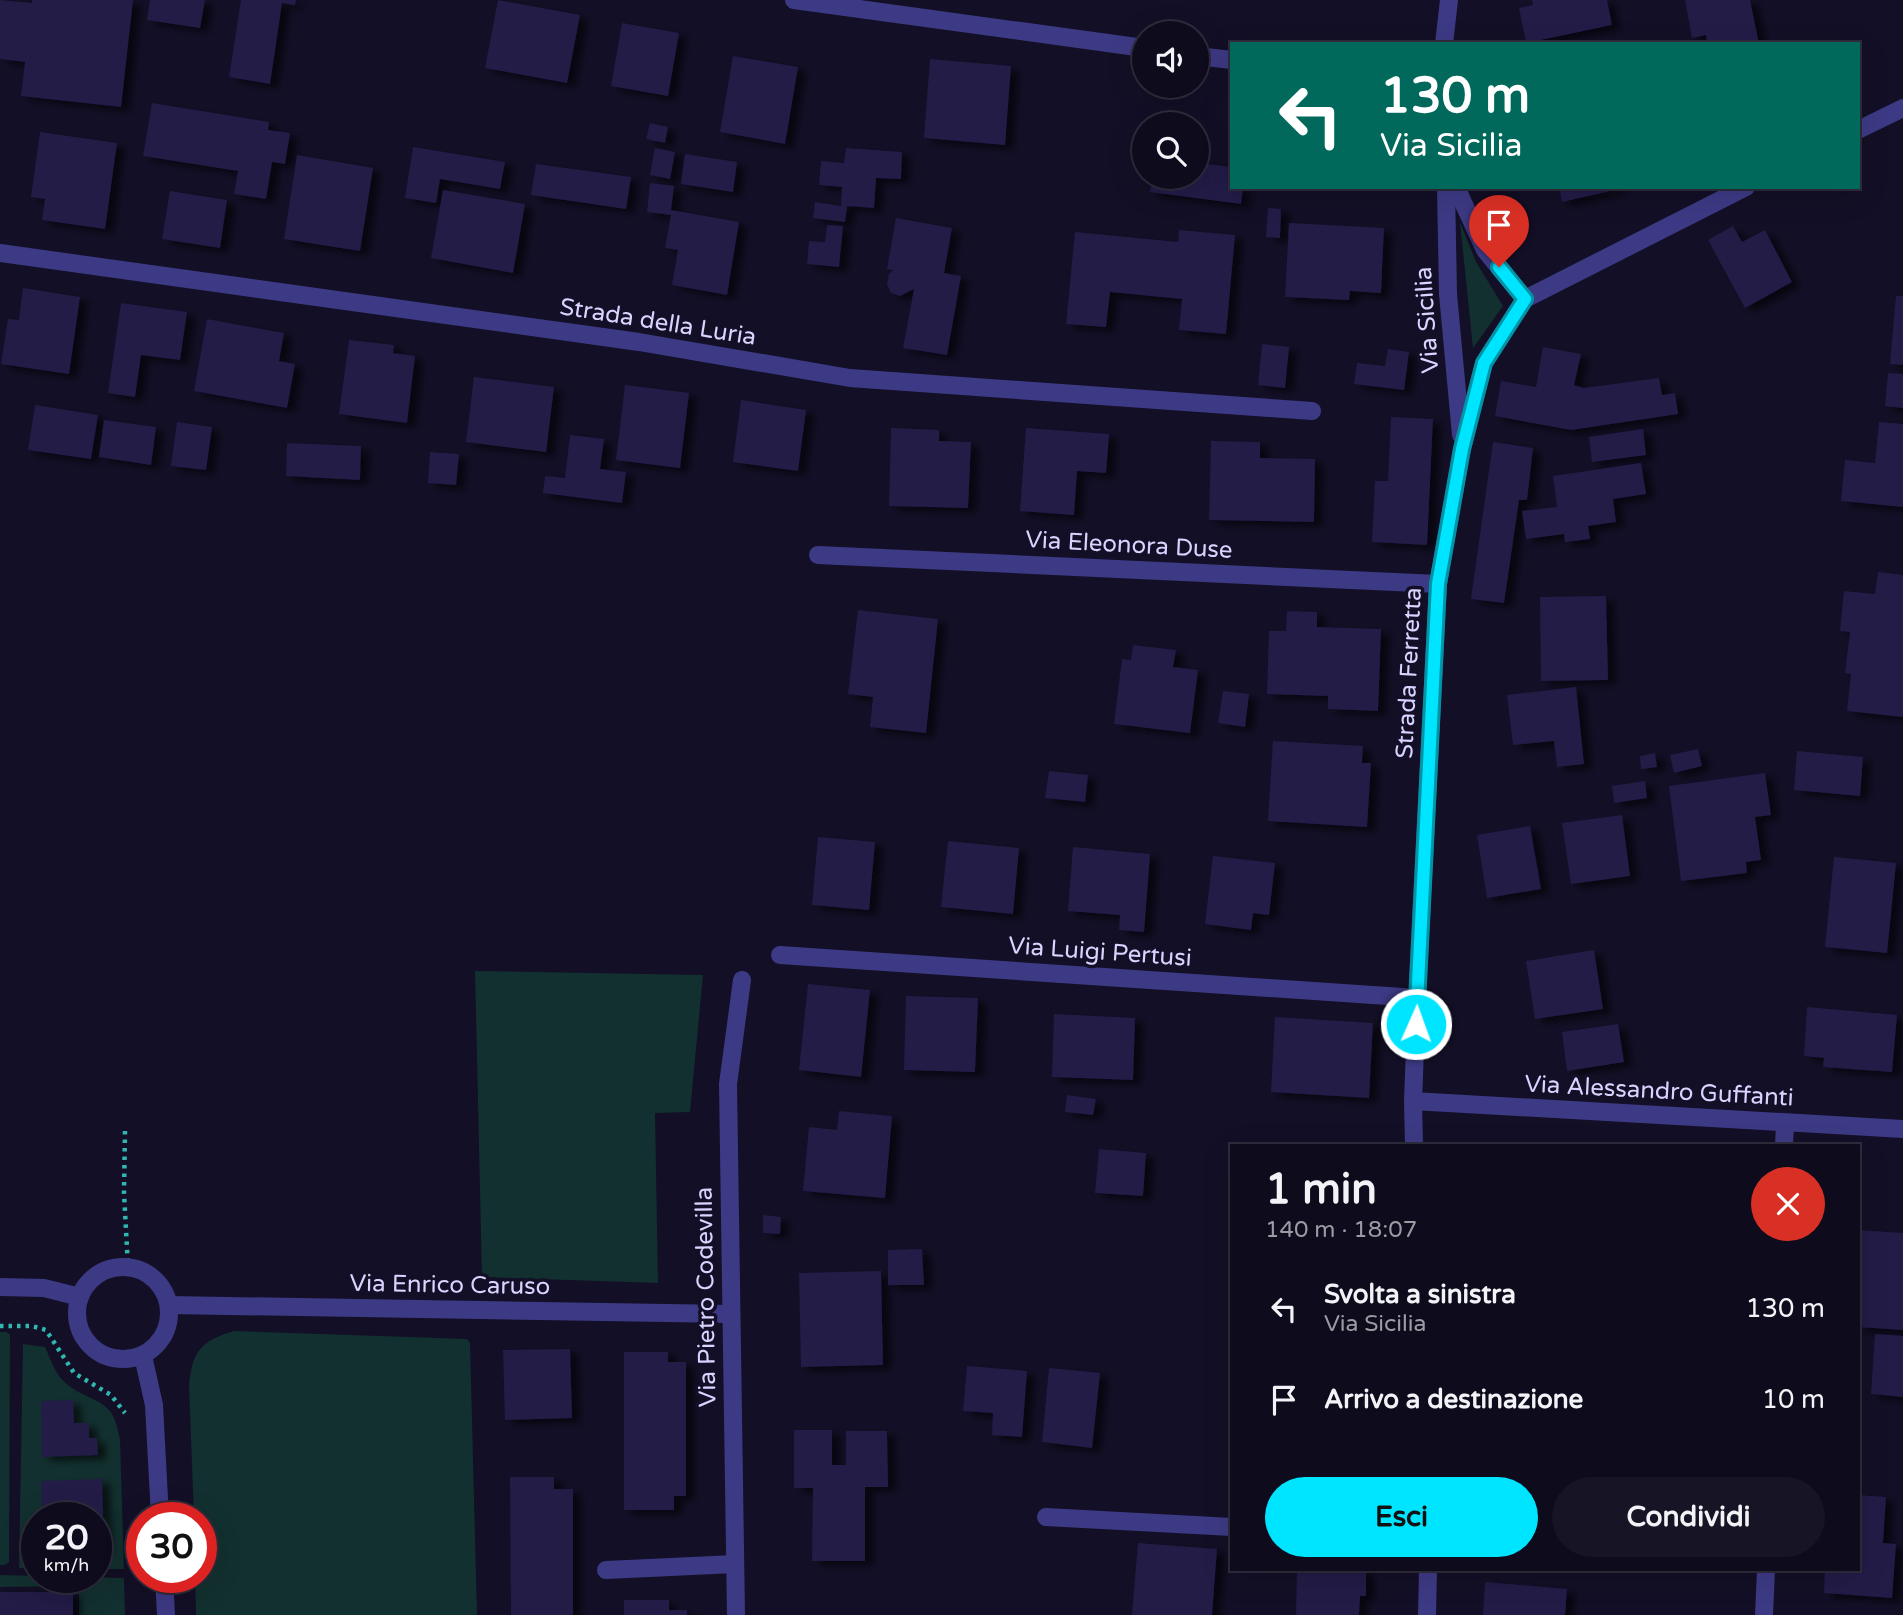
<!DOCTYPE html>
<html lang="it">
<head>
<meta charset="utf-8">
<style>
	:root { --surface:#0e0b1c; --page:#171425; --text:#f1f3f6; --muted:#9b9ba3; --line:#2e2b3b; --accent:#00e5ff }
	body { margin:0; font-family:"Varela Round",sans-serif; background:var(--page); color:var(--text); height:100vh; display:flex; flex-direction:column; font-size:26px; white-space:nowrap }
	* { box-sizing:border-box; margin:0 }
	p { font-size:23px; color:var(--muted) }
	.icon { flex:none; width:38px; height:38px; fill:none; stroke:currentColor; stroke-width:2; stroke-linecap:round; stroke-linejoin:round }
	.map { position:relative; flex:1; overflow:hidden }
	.sheet { position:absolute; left:1230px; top:1144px; width:630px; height:427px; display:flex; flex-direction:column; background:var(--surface); border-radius:0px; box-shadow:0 7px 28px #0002,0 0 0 2px var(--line) }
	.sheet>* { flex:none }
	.hud { position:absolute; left:1230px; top:42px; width:630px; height:147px; border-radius:0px; box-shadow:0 7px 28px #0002,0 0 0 2px var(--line); background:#00695c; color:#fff; overflow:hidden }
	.fabs { position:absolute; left:1132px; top:21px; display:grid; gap:14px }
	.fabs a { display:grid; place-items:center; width:77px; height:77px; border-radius:50%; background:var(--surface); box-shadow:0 7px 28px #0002,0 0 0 2px var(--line); font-size:35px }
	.speed { position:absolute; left:21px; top:1502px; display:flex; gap:14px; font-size:35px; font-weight:700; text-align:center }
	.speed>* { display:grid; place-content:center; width:91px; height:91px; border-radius:50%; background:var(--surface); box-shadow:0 7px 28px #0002,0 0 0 2px var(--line); line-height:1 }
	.speed small { font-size:18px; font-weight:400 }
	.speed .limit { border:10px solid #d22; background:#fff; color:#111 }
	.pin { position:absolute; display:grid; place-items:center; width:60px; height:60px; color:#fff; margin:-72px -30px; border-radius:50% 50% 50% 0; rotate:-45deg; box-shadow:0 0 7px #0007 }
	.pin .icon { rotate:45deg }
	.me { position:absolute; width:77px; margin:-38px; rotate:2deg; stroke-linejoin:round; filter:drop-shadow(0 0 5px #0008) }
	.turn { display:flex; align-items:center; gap:24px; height:147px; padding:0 35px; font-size:32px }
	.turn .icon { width:91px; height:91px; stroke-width:2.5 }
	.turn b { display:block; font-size:49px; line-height:60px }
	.round { display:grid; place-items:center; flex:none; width:74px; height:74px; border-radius:37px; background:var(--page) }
	.head { display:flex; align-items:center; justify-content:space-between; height:119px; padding:0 35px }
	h1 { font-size:42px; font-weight:700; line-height:52px }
	.primary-button { display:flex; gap:14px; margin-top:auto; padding:14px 35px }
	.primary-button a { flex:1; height:80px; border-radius:42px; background:var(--accent); color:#111; font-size:28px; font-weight:700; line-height:80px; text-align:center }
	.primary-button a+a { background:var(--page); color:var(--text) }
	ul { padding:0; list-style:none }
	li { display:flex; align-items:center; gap:21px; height:91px; padding:0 35px }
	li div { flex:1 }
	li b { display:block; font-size:26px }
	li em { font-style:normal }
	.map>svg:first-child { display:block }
</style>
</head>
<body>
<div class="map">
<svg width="1903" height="1615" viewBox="0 0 1903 1615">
	<defs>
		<filter id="shadow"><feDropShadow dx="8" dy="4.5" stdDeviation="3.5" flood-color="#0009"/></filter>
	</defs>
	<rect width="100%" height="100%" fill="#130f26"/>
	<g fill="#12302f">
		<path d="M1460 222 1476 262 1503 306 1473 348Z"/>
		<path d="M475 971 703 975 690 1112 655 1113 658 1283 482 1277Z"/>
		<path d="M234 1331 467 1339 470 1343 477 1615H196L195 1577H201V1517H194L189 1386C192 1352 200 1341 234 1331Z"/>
		<path d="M0 1332H7L10 1335 9 1562 5 1565H0Z"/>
		<path d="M23 1344 45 1347C51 1360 56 1377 68 1385 97 1406 113 1397 120 1439L124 1569H96V1517H37V1568H19Z"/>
		<path d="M0 1575 124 1578 125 1615H79V1586L0 1587Z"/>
	</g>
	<g fill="#241b47" filter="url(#shadow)">
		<path d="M0 0 32 3V0H133L121 107 21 96 25 62 0 59Z"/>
		<path d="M150 0H205L200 28 147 20Z"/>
		<path d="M241 0H296L295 5 282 3 270 84 229 77Z"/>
		<path d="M498 0 580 15 567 83 485 68Z"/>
		<path d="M1532 0H1607L1612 25 1526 43 1519 8 1533 5Z"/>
		<path d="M1685 0H1750L1759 44H1707L1706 35 1692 38Z"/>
		<path d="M622 23 679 33 668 96 611 86Z"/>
		<path d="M733 56 798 67 785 144 720 132Z"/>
		<path d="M930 59 1011 66 1005 145 924 138Z"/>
		<path d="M152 103 269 122 268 130 290 133 285 164 272 162 266 199 234 194 238 171 143 156Z"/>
		<path d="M650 123 668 127 665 143 646 139Z"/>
		<path d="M40 132 117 143 105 229 42 220 45 199 31 197Z"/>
		<path d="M413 147 505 162 500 189 440 179 436 203 405 198Z"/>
		<path d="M655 148 675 152 670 179 650 175Z"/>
		<path d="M846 148 902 152 901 179 876 178 874 208 847 206 845 222 813 218 815 202 841 206 842 187 819 185 821 161 844 163Z"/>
		<path d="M685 154 737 162 733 192 681 184Z"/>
		<path d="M297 155 373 168 360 251 284 239Z"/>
		<path d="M1197 163 1232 167V187H1243L1241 204 1150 192 1152 177H1197Z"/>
		<path d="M536 164 631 177 626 209 531 195Z"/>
		<path d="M650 183 674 186 671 210 739 222 727 295 672 285 678 250 665 248 671 215 647 212Z"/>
		<path d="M1559 187H1623V188L1562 202Z"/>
		<path d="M443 190 525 204 513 273 431 258Z"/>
		<path d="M170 191 227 200 220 248 162 239Z"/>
		<path d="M1268 208 1281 209 1280 238 1266 237Z"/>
		<path d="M896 218 952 228 944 273 961 276 947 355 903 348 914 289 900 296 891 293 887 284 889 274 893 270 887 269Z"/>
		<path d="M1289 223 1384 228 1381 293 1350 291 1349 300 1285 297Z"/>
		<path d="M827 225 843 226 839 267 807 264 809 241 825 242Z"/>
		<path d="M1733 226 1742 242 1765 230 1792 282 1745 308 1708 240Z"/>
		<path d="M1179 230 1235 235 1226 334 1179 330 1182 299 1110 292 1106 327 1066 324 1075 232 1178 242Z"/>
		<path d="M23 288 80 297 69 374 1 364 8 319 19 320Z"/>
		<path d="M1896 296H1903V365L1890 364Z"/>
		<path d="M121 303 187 312 180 360 141 355 135 397 108 393Z"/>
		<path d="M207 319 284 333 279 361 295 364 287 408 194 391Z"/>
		<path d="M349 340 394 345 393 353 415 356 407 423 339 414Z"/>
		<path d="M1262 344 1289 347 1285 388 1258 385Z"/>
		<path d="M1543 347 1581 354 1574 385 1584 388 1659 378 1662 395 1675 393 1678 414 1571 430 1495 416 1501 381 1536 387Z"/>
		<path d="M1388 349 1409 352 1404 390 1354 384 1357 363 1385 366Z"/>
		<path d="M1888 373 1903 374V408L1885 406Z"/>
		<path d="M474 377 554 387 546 452 466 442Z"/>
		<path d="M625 385 689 393 680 468 616 460Z"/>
		<path d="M741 400 806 410 798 471 733 462Z"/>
		<path d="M35 405 98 415 91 459 28 450Z"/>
		<path d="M1391 417 1433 419 1427 545 1372 542 1375 481H1388Z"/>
		<path d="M104 420 156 427 151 465 99 457Z"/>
		<path d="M177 422 212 427 206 470 171 466Z"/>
		<path d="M1879 422 1903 424V507L1841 501 1845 460 1875 463Z"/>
		<path d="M891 428 939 430V441L971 442 968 508 889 506Z"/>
		<path d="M1026 428 1109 434 1106 473 1077 471 1074 515 1020 511Z"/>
		<path d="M1643 429 1646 455 1592 462 1589 437Z"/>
		<path d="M570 435 604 439 600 469 626 472 622 503 543 493 545 476 565 478Z"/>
		<path d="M1211 441 1260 442V458L1315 459 1314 522 1209 520Z"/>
		<path d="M1493 442 1533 448 1527 500H1519L1504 603 1471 599Z"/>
		<path d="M287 443 361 446 360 480 286 476Z"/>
		<path d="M430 452 459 454 456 485 428 483Z"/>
		<path d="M1641 463 1646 494 1613 499 1616 522 1588 526 1590 539 1565 542 1564 534 1526 539 1522 511 1557 507 1553 476Z"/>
		<path d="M1878 572 1903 575V717L1847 711 1851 674 1845 673 1850 632 1840 631 1844 591 1875 594Z"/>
		<path d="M1606 596 1608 680 1541 681 1540 597Z"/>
		<path d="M858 610 938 619 926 733 870 727 873 697 848 694Z"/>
		<path d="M1287 611 1317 612V627L1381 629 1378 711 1328 709V696L1267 694 1269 631H1286Z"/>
		<path d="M1133 645 1176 650 1173 667 1198 670 1190 733 1114 724 1122 659 1131 660Z"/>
		<path d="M1576 687 1584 764 1557 767 1554 741 1513 745 1507 695Z"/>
		<path d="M1223 691 1249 694 1245 727 1218 723Z"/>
		<path d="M1273 741 1363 746 1362 763H1371L1367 827 1268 821Z"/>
		<path d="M1698 749 1702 766 1674 773 1670 755Z"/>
		<path d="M1797 751 1863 757 1860 796 1794 790Z"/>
		<path d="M1655 753 1657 767 1641 769 1640 756Z"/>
		<path d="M1049 771 1088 775 1085 802 1045 798Z"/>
		<path d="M1765 773 1771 815 1755 817 1761 860 1746 862 1747 873 1681 881 1669 786Z"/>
		<path d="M1645 781 1647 798 1614 803 1612 786Z"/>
		<path d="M1622 815 1630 876 1571 884 1562 823Z"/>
		<path d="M1530 826 1541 889 1487 898 1477 835Z"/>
		<path d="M818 837 875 842 869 910 812 905Z"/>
		<path d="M948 841 1019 848 1013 914 941 907Z"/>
		<path d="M1073 847 1150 854 1144 932 1119 930 1120 915 1068 911Z"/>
		<path d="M1213 856 1275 863 1269 915 1253 913 1251 930 1205 924Z"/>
		<path d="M1834 857 1896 863 1887 953 1825 947Z"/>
		<path d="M1594 950 1603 1009 1535 1019 1526 961Z"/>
		<path d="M808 984 870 990 861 1077 799 1070Z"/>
		<path d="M906 996 978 998 975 1072 904 1070Z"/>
		<path d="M1807 1007 1897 1015 1892 1072 1823 1067 1824 1058 1804 1056Z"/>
		<path d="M1054 1014 1135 1018 1133 1080 1052 1077Z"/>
		<path d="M1275 1017 1373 1023 1369 1098 1271 1092Z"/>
		<path d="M1618 1024 1624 1062 1567 1071 1562 1032Z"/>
		<path d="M1067 1095 1096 1099 1093 1115 1065 1112Z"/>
		<path d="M839 1111 892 1116 885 1198 803 1191 809 1127 837 1130Z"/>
		<path d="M1099 1149 1146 1153 1143 1196 1095 1193Z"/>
		<path d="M763 1215 781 1217 780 1234 763 1233Z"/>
		<path d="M1858 1230 1903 1233V1330L1858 1327Z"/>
		<path d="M922 1249 924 1285H888V1250Z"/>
		<path d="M881 1271 883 1365 801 1367 799 1273Z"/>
		<path d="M1875 1334 1903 1336V1397L1871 1394Z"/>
		<path d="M570 1349 572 1418 505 1420 503 1350Z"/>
		<path d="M624 1352H668V1362H686V1496H674V1510H624Z"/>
		<path d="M967 1366 1027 1371 1022 1437 992 1435 993 1413 963 1411Z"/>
		<path d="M1049 1368 1100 1373 1092 1448 1042 1442Z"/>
		<path d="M73 1400 74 1423H89V1438H97L98 1455 42 1457 41 1401Z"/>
		<path d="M794 1430H832V1465H846V1431H887L888 1487H865V1561H812L813 1488H794Z"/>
		<path d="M510 1477H554V1489H573V1615H511Z"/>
		<path d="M102 1479 104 1546H96V1517H42L41 1481Z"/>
		<path d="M1858 1495 1886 1497 1883 1543 1896 1544 1892 1598 1824 1593 1825 1570H1858Z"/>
		<path d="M1138 1543 1217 1549 1212 1615H1132Z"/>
		<path d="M1297 1570H1366V1596H1360L1359 1615H1296Z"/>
		<path d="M1485 1582 1567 1589 1565 1615H1483Z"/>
		<rect x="0" y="1592" width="73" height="23"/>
		<path d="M624 1600H669V1610H687V1615H624Z"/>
	</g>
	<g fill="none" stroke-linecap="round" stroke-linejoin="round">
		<g stroke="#2fb8b0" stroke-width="4.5" stroke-dasharray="3.5 5" stroke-linecap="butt">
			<path d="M125 1131 124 1193 128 1267"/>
			<path d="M0 1326H32L46 1330 74 1373 111 1395 125 1413"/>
			<path d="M133 1529 135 1573"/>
		</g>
		<path stroke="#3d3a85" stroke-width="18" d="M606 1570 735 1564"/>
		<g stroke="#3d3a85" stroke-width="18">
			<path d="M794 0 1144 48"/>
			<path d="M1444 44 1449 0"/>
			<path d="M1197 56 1232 60"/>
			<path d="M1858 130 1903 108"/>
			<path d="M1446 187 1448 294 1461 435"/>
			<path d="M1456 187 1485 250 1525 299"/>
			<path d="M0 253 639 342 850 378 1312 411"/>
			<path d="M818 555 1438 584"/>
			<path d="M780 955 1417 998"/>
			<path d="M1413 1101 1903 1129"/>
			<path d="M1414 1146 1413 1101 1417 998 1438 584 1462 449 1484 363 1525 299 1746 187"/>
			<path d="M1784 1146 1785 1124"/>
			<circle cx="123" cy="1313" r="46"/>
			<path d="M0 1287 44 1288 80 1297"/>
			<path d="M169 1305 730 1314"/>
			<path d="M143 1356 154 1405 160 1517"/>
			<path d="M1046 1517 1232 1527"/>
			<path d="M164 1577 166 1615"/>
			<path d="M736 1615 728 1084 742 980"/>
			<path d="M1427 1615 1428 1570"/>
			<path d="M1764 1615 1766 1570"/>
		</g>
	</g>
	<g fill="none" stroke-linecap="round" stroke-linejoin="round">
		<defs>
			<path id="route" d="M1416 1024 1438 584 1462 449 1484 363 1525 299 1499 267"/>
		</defs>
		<use href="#route" stroke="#0095a6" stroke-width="18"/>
		<use href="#route" stroke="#00e5ff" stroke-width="12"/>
	</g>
	<g text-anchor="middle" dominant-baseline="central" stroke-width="7" stroke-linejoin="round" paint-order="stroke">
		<g font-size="24" fill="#d9d4ff" stroke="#130f26">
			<text transform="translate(1427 320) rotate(-94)">Via Sicilia</text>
			<text transform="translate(658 322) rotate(9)">Strada della Luria</text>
			<text transform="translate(1129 545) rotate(3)">Via Eleonora Duse</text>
			<text transform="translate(1409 673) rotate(-87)">Strada Ferretta</text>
			<text transform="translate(1100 952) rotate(4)">Via Luigi Pertusi</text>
			<text transform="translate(1659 1091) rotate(3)">Via Alessandro Guffanti</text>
			<text transform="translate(450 1285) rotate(1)">Via Enrico Caruso</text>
			<text transform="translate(706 1297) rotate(-91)">Via Pietro Codevilla</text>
		</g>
	</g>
</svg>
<div class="fabs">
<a><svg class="icon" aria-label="sound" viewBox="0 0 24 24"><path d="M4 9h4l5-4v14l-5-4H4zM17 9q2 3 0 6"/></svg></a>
<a><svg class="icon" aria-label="search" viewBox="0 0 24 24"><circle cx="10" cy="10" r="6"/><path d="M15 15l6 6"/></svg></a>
</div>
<div class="speed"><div>20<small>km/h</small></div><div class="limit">30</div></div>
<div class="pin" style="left:1499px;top:267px;background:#d93025"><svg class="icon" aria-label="arrive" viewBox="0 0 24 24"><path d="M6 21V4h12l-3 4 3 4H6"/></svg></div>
<svg class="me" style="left:1416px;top:1024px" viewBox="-20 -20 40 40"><circle r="17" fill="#00e5ff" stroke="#fff" stroke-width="3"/><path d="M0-11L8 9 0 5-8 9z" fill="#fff"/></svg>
<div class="hud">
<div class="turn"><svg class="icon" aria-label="left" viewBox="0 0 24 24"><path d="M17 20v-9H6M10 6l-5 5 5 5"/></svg><div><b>130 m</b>Via Sicilia</div></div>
</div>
<section class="sheet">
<div class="head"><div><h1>1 min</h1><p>140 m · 18:07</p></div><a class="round" style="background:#d93025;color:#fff"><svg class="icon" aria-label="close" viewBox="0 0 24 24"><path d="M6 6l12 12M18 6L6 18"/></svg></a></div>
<ul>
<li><svg class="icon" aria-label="left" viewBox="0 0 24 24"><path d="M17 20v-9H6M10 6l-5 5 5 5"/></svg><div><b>Svolta a sinistra</b><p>Via Sicilia</p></div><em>130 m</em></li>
<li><svg class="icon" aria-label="arrive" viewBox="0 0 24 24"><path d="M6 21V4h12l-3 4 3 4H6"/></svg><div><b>Arrivo a destinazione</b></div><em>10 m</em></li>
</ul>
<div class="primary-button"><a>Esci</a><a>Condividi</a></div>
</section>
</div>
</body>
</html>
